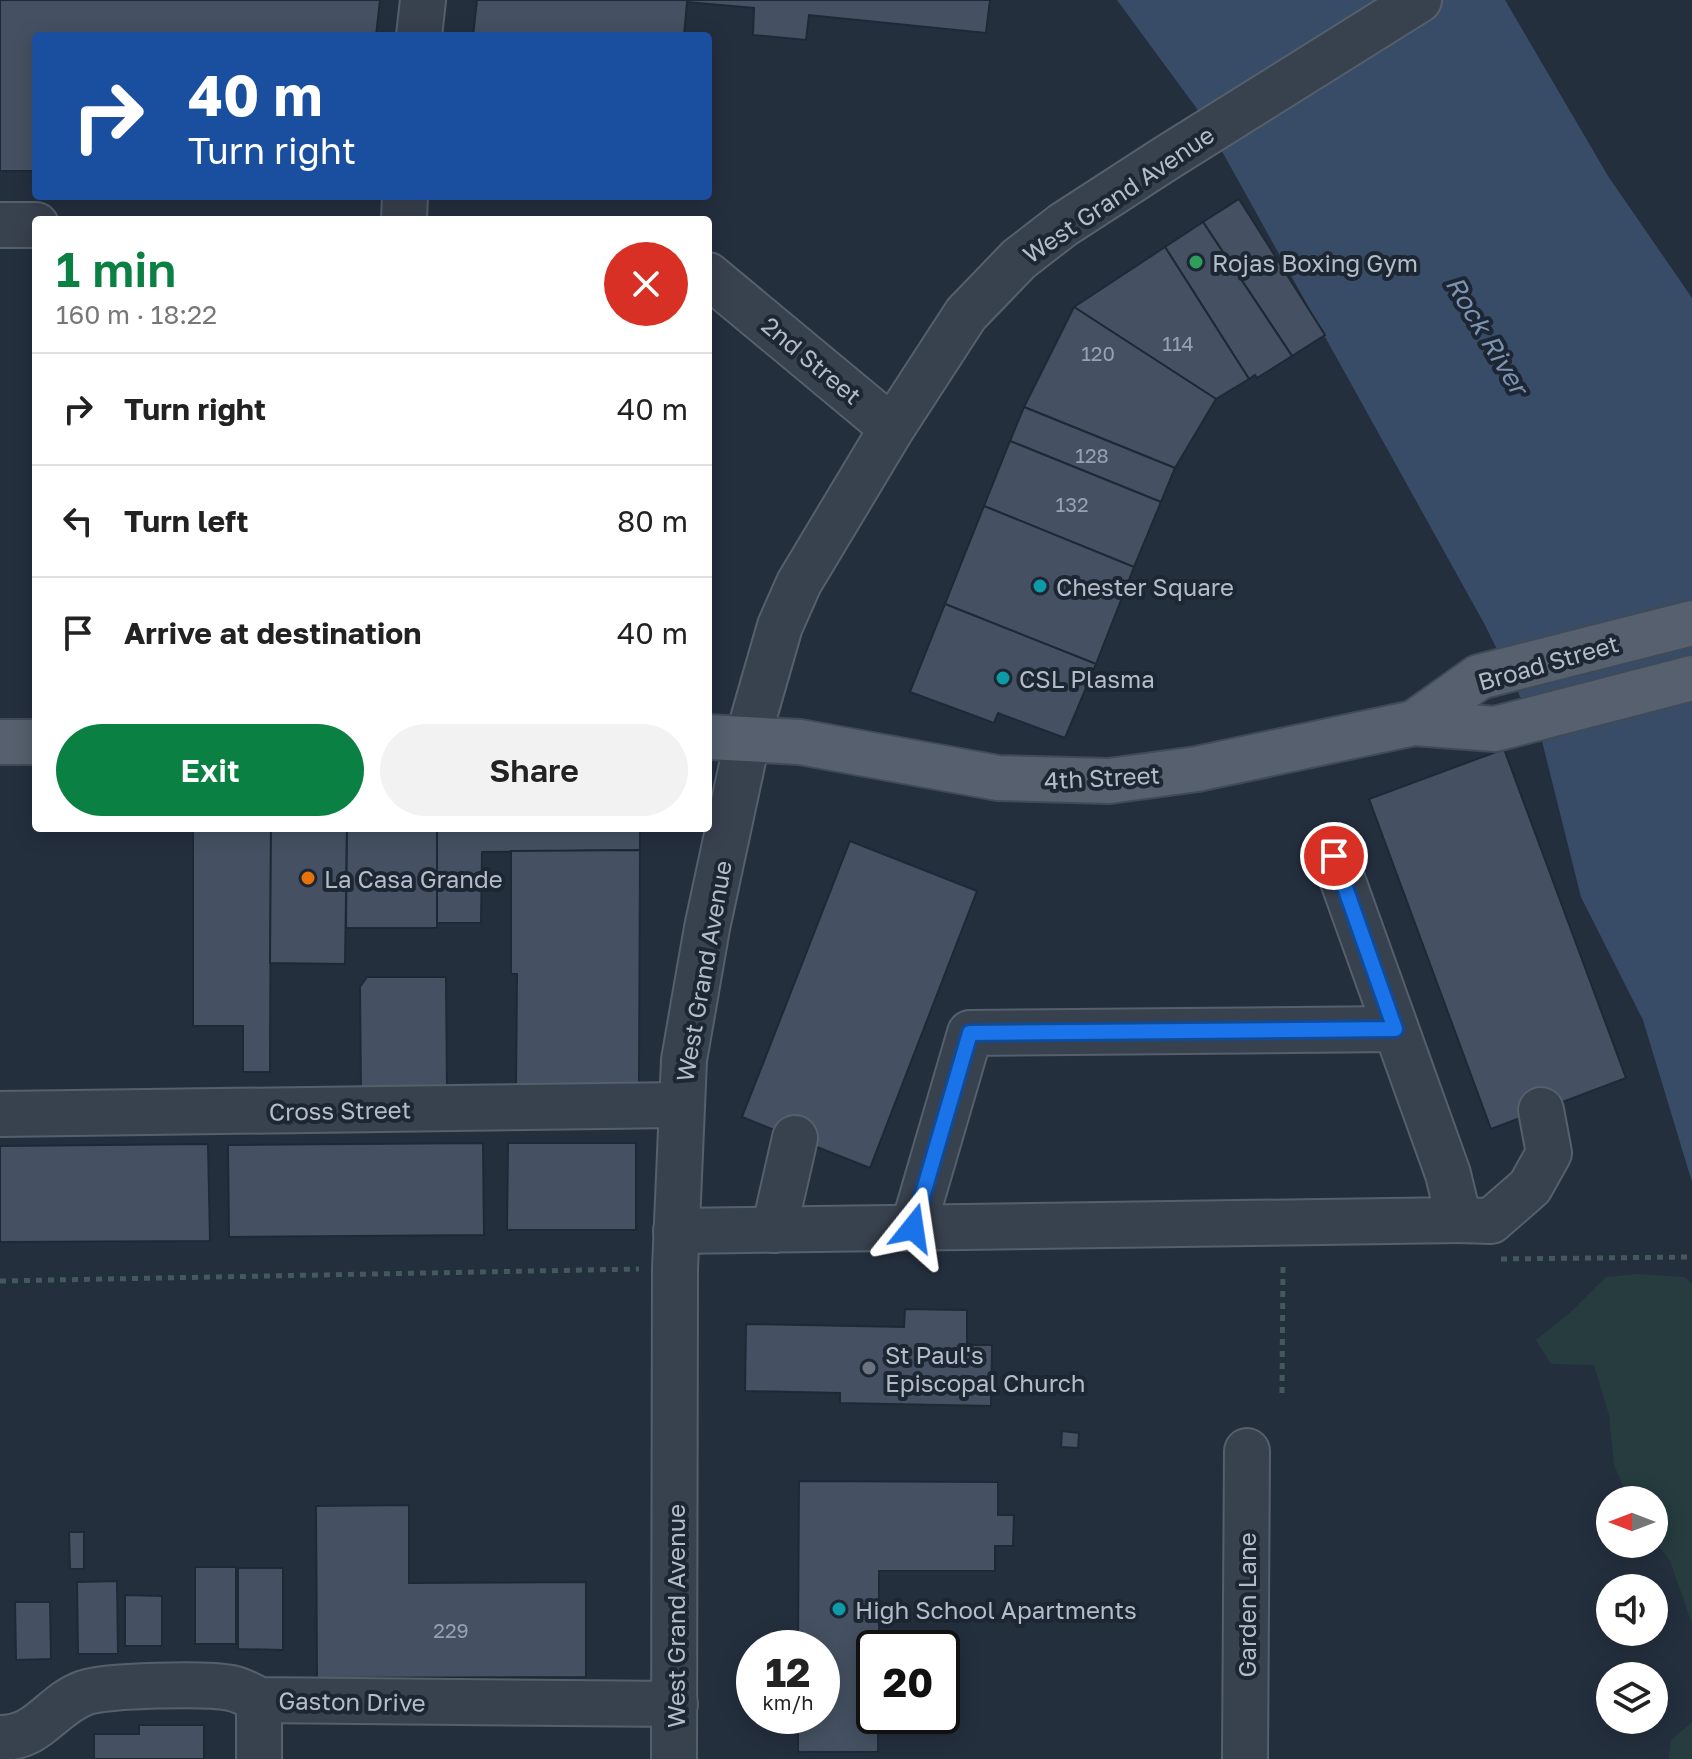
<!DOCTYPE html>
<html lang="en">
<head>
<meta charset="utf-8">
<style>
	:root { --surface:#fff; --page:#f2f2f2; --text:#222; --muted:#767676; --line:#e0e0e0; --accent:#0b8043 }
	body { margin:0; font-family:"Golos Text",sans-serif; background:var(--page); color:var(--text); height:100vh; display:flex; flex-direction:column; font-size:30px; white-space:nowrap }
	* { box-sizing:border-box; margin:0 }
	p { font-size:26px; color:var(--muted) }
	.icon { flex:none; width:44px; height:44px; fill:none; stroke:currentColor; stroke-width:2; stroke-linecap:round; stroke-linejoin:round }
	.map { position:relative; flex:1; overflow:hidden }
	.side { position:absolute; left:32px; top:216px; width:680px; height:616px; display:flex; flex-direction:column; background:var(--surface); border-radius:8px; box-shadow:0 4px 20px #0003 }
	.side>* { flex:none }
	.hud { position:absolute; left:32px; top:32px; width:680px; height:168px; border-radius:8px; box-shadow:0 4px 20px #0003; background:#1a4fa0; color:#fff; overflow:hidden }
	.needle { width:52px; rotate:270deg }
	.fabs { position:absolute; left:1596px; top:1486px; display:grid; gap:16px }
	.fabs a { display:grid; place-items:center; width:72px; height:72px; border-radius:50%; background:var(--surface); box-shadow:0 4px 20px #0003; font-size:40px }
	.speed { position:absolute; left:736px; top:1630px; display:flex; gap:16px; font-size:40px; font-weight:700; text-align:center }
	.speed>* { display:grid; place-content:center; width:104px; height:104px; border-radius:50%; background:var(--surface); box-shadow:0 4px 20px #0003; line-height:1 }
	.speed small { font-size:20px; font-weight:400 }
	.speed .limit { border:4px solid #111; border-radius:12px; background:#fff; color:#111 }
	.pin { position:absolute; display:grid; place-items:center; width:68px; height:68px; color:#fff; margin:-34px; border:4px solid #fff; border-radius:50%; box-shadow:0 2px 8px #0007 }
	.me { position:absolute; width:88px; margin:-44px; rotate:15deg; stroke-linejoin:round; filter:drop-shadow(0 0 6px #0008) }
	.turn { display:flex; align-items:center; gap:28px; height:168px; padding:0 24px; font-size:36px }
	.turn .icon { width:104px; height:104px; stroke-width:2.5 }
	.turn b { display:block; font-size:56px; line-height:68px }
	.round { display:grid; place-items:center; flex:none; width:84px; height:84px; border-radius:42px; background:var(--page) }
	.overview { display:flex; align-items:center; justify-content:space-between; height:136px; padding:0 24px }
	h1 { font-size:48px; font-weight:600; line-height:60px; color:var(--accent) }
	.cta { display:flex; gap:16px; margin-top:auto; padding:16px 24px }
	.cta a { flex:1; height:92px; border-radius:48px; background:var(--accent); color:#fff; font-size:32px; font-weight:600; line-height:92px; text-align:center }
	.cta a+a { background:var(--page); color:var(--text) }
	ul { padding:0; list-style:none }
	li { display:flex; align-items:center; gap:24px; height:112px; padding:0 24px; border-top:2px solid var(--line) }
	li div { flex:1 }
	li b { display:block; font-size:30px }
	li em { font-style:normal }
	.map>svg:first-child { display:block }
</style>
</head>
<body>
<div class="map">
<svg width="1692" height="1759" viewBox="0 0 1692 1759">
	<rect width="100%" height="100%" fill="#242f3e"/>
	<g fill="#263c3f">
		<path d="M1639 1274 1685 1277 1692 1284V1624L1670 1561 1654 1539V1500H1629L1614 1465 1609 1415 1594 1365 1551 1364 1536 1340 1570 1313 1606 1277Z"/>
		<path d="M1692 1722V1759H1669L1671 1740Z"/>
	</g>
	<path fill="#394c67" d="M1117 0H1505L1608 176 1692 298V1182L1643 1020 1581 897 1542 741 1485 625 1203 117Z"/>
	<g fill="#455162" stroke="#1f2835" stroke-width="2">
		<path d="M0 0H380L376 36H36V171H0Z"/>
		<path d="M477 0H990L986 33 809 15 806 40 753 35 754 8 687 2 684 36H473Z"/>
		<path d="M1239 199 1325 335 1292 356 1203 222Z"/>
		<path d="M1203 222 1292 356 1257 378 1255 375 1249 379 1165 247Z"/>
		<path d="M1165 247 1249 379 1216 399 1074 307Z"/>
		<path d="M1074 307 1216 399 1175 468 1024 407Z"/>
		<path d="M1024 407 1175 468 1161 502 1010 441Z"/>
		<path d="M1010 441 1161 502 1134 567 984 506Z"/>
		<path d="M984 506 1134 567 1096 664 945 604Z"/>
		<path d="M945 604 1096 664 1065 738 998 713 994 723 910 692Z"/>
		<path d="M1504 749 1626 1078 1491 1129 1369 799Z"/>
		<path d="M193 828H271L270 1072H243V1026H193Z"/>
		<path d="M271 828H347L345 964 270 963Z"/>
		<path d="M347 828H437V928H346Z"/>
		<path d="M437 828H640V850L482 852 481 923H437Z"/>
		<path d="M850 841 977 891 870 1168 742 1117Z"/>
		<path d="M640 850 639 1089H516L517 974H511V851Z"/>
		<path d="M367 977H446L447 1090H361L360 987Z"/>
		<path d="M483 1143 484 1235 229 1237 228 1145Z"/>
		<path d="M508 1143H636V1230H507Z"/>
		<path d="M208 1144 210 1241 0 1242V1146Z"/>
		<path d="M905 1309 967 1310V1345H992L991 1406 840 1403V1393L745 1391 746 1324 904 1327Z"/>
		<path d="M1062 1431 1079 1433 1078 1448 1061 1447Z"/>
		<path d="M799 1481 998 1482V1515H1014L1013 1546H995V1571H879V1648H874V1716H878V1752H798V1716H822V1648H798Z"/>
		<path d="M409 1505V1583L586 1582V1677L317 1678 316 1506Z"/>
		<path d="M69 1532H84V1569H70Z"/>
		<rect x="195" y="1567" width="41" height="77"/>
		<path d="M238 1568H283V1650L238 1649Z"/>
		<path d="M117 1581 118 1654H78L77 1582Z"/>
		<path d="M125 1595 162 1596V1646H125Z"/>
		<path d="M15 1602H50L51 1659 16 1660Z"/>
		<path d="M139 1725H204V1759H94V1734H139Z"/>
	</g>
	<g fill="none" stroke-linecap="round" stroke-linejoin="round">
		<defs>
			<g id="minor">
				<path d="M419 36 423 0"/>
				<path d="M404 220 405 196"/>
				<path d="M0 225H36"/>
				<path d="M708 275 892 428"/>
				<path d="M0 1114 680 1105"/>
				<path d="M1459 1220 1491 1221 1530 1187 1549 1153 1541 1110"/>
				<path d="M913 1228 970 1033 1395 1029"/>
				<path d="M774 1230 795 1138"/>
				<path d="M676 1231 1459 1220 1448 1174 1334 856"/>
				<path d="M259 1700V1759"/>
				<path d="M0 1738C40 1738 50 1706 84 1693 104 1685 208 1683 231 1688 241 1690 250 1695 259 1700L675 1704"/>
				<path d="M674 1759 675 1269 684 1060 707 928 748 737 780 626 799 583 892 428 966 314 1019 259 1063 225 1168 157 1419 0"/>
				<path d="M1245 1759 1247 1451"/>
			</g>
			<g id="major">
				<path d="M1414 723 1479 677 1692 623"/>
				<path d="M708 737 800 742 998 778 1109 781 1197 769 1414 723 1495 729 1692 678"/>
				<path d="M0 742H36"/>
			</g>
		</defs>
		<use href="#minor" stroke="#565f6c" stroke-width="48"/>
		<use href="#major" stroke="#414a57" stroke-width="48"/>
		<g stroke="#44595c" stroke-width="5" stroke-dasharray="6 6" stroke-linecap="butt">
			<path d="M1501 1259 1692 1257"/>
			<path d="M0 1281 639 1269"/>
			<path d="M1282 1393 1283 1262"/>
		</g>
		<use href="#minor" stroke="#38414e" stroke-width="44"/>
		<use href="#major" stroke="#56606e" stroke-width="44"/>
	</g>
	<g fill="none" stroke-linecap="round" stroke-linejoin="round">
		<defs>
			<path id="route" d="M913 1228 970 1033 1395 1029 1334 856"/>
		</defs>
		<use href="#route" stroke="#114b97" stroke-width="20"/>
		<use href="#route" stroke="#1a73e8" stroke-width="14"/>
	</g>
	<circle fill="#2e9e5b" stroke="#1d2633" stroke-width="3" cx="1196" cy="262" r="8"/>
	<g fill="#0f9aa8" stroke="#1d2633" stroke-width="3">
		<circle cx="1040" cy="586" r="8"/>
		<circle cx="1003" cy="678" r="8"/>
		<circle cx="839" cy="1609" r="8"/>
	</g>
	<circle fill="#e8710a" stroke="#1d2633" stroke-width="3" cx="308" cy="878" r="8"/>
	<circle fill="#6b7280" stroke="#1d2633" stroke-width="3" cx="869" cy="1368" r="8"/>
	<g text-anchor="middle" dominant-baseline="central" stroke-width="8" stroke-linejoin="round" paint-order="stroke">
		<g font-size="20" fill="#98a1af">
			<text x="1178" y="343">114</text>
			<text x="1098" y="353">120</text>
			<text x="1092" y="455">128</text>
			<text x="1072" y="504">132</text>
			<text x="451" y="1630">229</text>
		</g>
		<g font-size="24" fill="#b4bcc9" stroke="#1d2633">
			<text transform="translate(1118 194) rotate(-34)">West Grand Avenue</text>
			<text transform="translate(812 360) rotate(40)">2nd Street</text>
			<text transform="translate(1548 662) rotate(-16)">Broad Street</text>
			<text transform="translate(1102 777) rotate(-3)">4th Street</text>
			<text transform="translate(703 971) rotate(-80)">West Grand Avenue</text>
			<text transform="translate(340 1110) rotate(-1)">Cross Street</text>
			<text transform="translate(1246 1605) rotate(-90)">Garden Lane</text>
			<text transform="translate(675 1616) rotate(-90)">West Grand Avenue</text>
			<text transform="translate(352 1701) rotate(1)">Gaston Drive</text>
		</g>
		<g font-size="24" fill="#b4bcc9" stroke="#1d2633" text-anchor="start">
			<text x="1212" y="262">Rojas Boxing Gym</text>
			<text x="1056" y="586">Chester Square</text>
			<text x="1019" y="678">CSL Plasma</text>
			<text x="324" y="878">La Casa Grande</text>
			<text x="885" y="1354">St Paul's<tspan x="885" dy="28">Episcopal Church</tspan></text>
			<text x="855" y="1609">High School Apartments</text>
		</g>
		<g font-size="26" font-style="italic" fill="#7c92b1" stroke="#1d2633">
			<text transform="translate(1487 335) rotate(59)">Rock River</text>
		</g>
	</g>
</svg>
<div class="fabs">
<a><svg class="needle" viewBox="-14 -14 28 28"><path d="M0-13l5 13h-10z" fill="#e53935"/><path d="M0 13l5-13h-10z" fill="#767676"/></svg></a>
<a><svg class="icon" aria-label="sound" viewBox="0 0 24 24"><path d="M4 9h4l5-4v14l-5-4H4zM17 9q2 3 0 6"/></svg></a>
<a><svg class="icon" aria-label="layers" viewBox="0 0 24 24"><path d="M12 4l9 5-9 5-9-5zM3 14l9 5 9-5"/></svg></a>
</div>
<div class="speed"><div>12<small>km/h</small></div><div class="limit">20</div></div>
<div class="pin" style="left:1334px;top:856px;background:#d93025"><svg class="icon" aria-label="arrive" viewBox="0 0 24 24"><path d="M6 21V4h12l-3 4 3 4H6"/></svg></div>
<svg class="me" style="left:913px;top:1228px" viewBox="-20 -20 40 40"><path d="M0-17L14 15 0 8-14 15z" fill="#1a73e8" stroke="#fff" stroke-width="4"/></svg>
<div class="hud">
<div class="turn"><svg class="icon" aria-label="right" viewBox="0 0 24 24"><path d="M7 20v-9h11M14 6l5 5-5 5"/></svg><div><b>40 m</b>Turn right</div></div>
</div>
<section class="side">
<div class="overview"><div><h1>1 min</h1><p>160 m · 18:22</p></div><a class="round" style="background:#d93025;color:#fff"><svg class="icon" aria-label="close" viewBox="0 0 24 24"><path d="M6 6l12 12M18 6L6 18"/></svg></a></div>
<ul>
<li><svg class="icon" aria-label="right" viewBox="0 0 24 24"><path d="M7 20v-9h11M14 6l5 5-5 5"/></svg><div><b>Turn right</b></div><em>40 m</em></li>
<li><svg class="icon" aria-label="left" viewBox="0 0 24 24"><path d="M17 20v-9H6M10 6l-5 5 5 5"/></svg><div><b>Turn left</b></div><em>80 m</em></li>
<li><svg class="icon" aria-label="arrive" viewBox="0 0 24 24"><path d="M6 21V4h12l-3 4 3 4H6"/></svg><div><b>Arrive at destination</b></div><em>40 m</em></li>
</ul>
<div class="cta"><a>Exit</a><a>Share</a></div>
</section>
</div>
</body>
</html>
